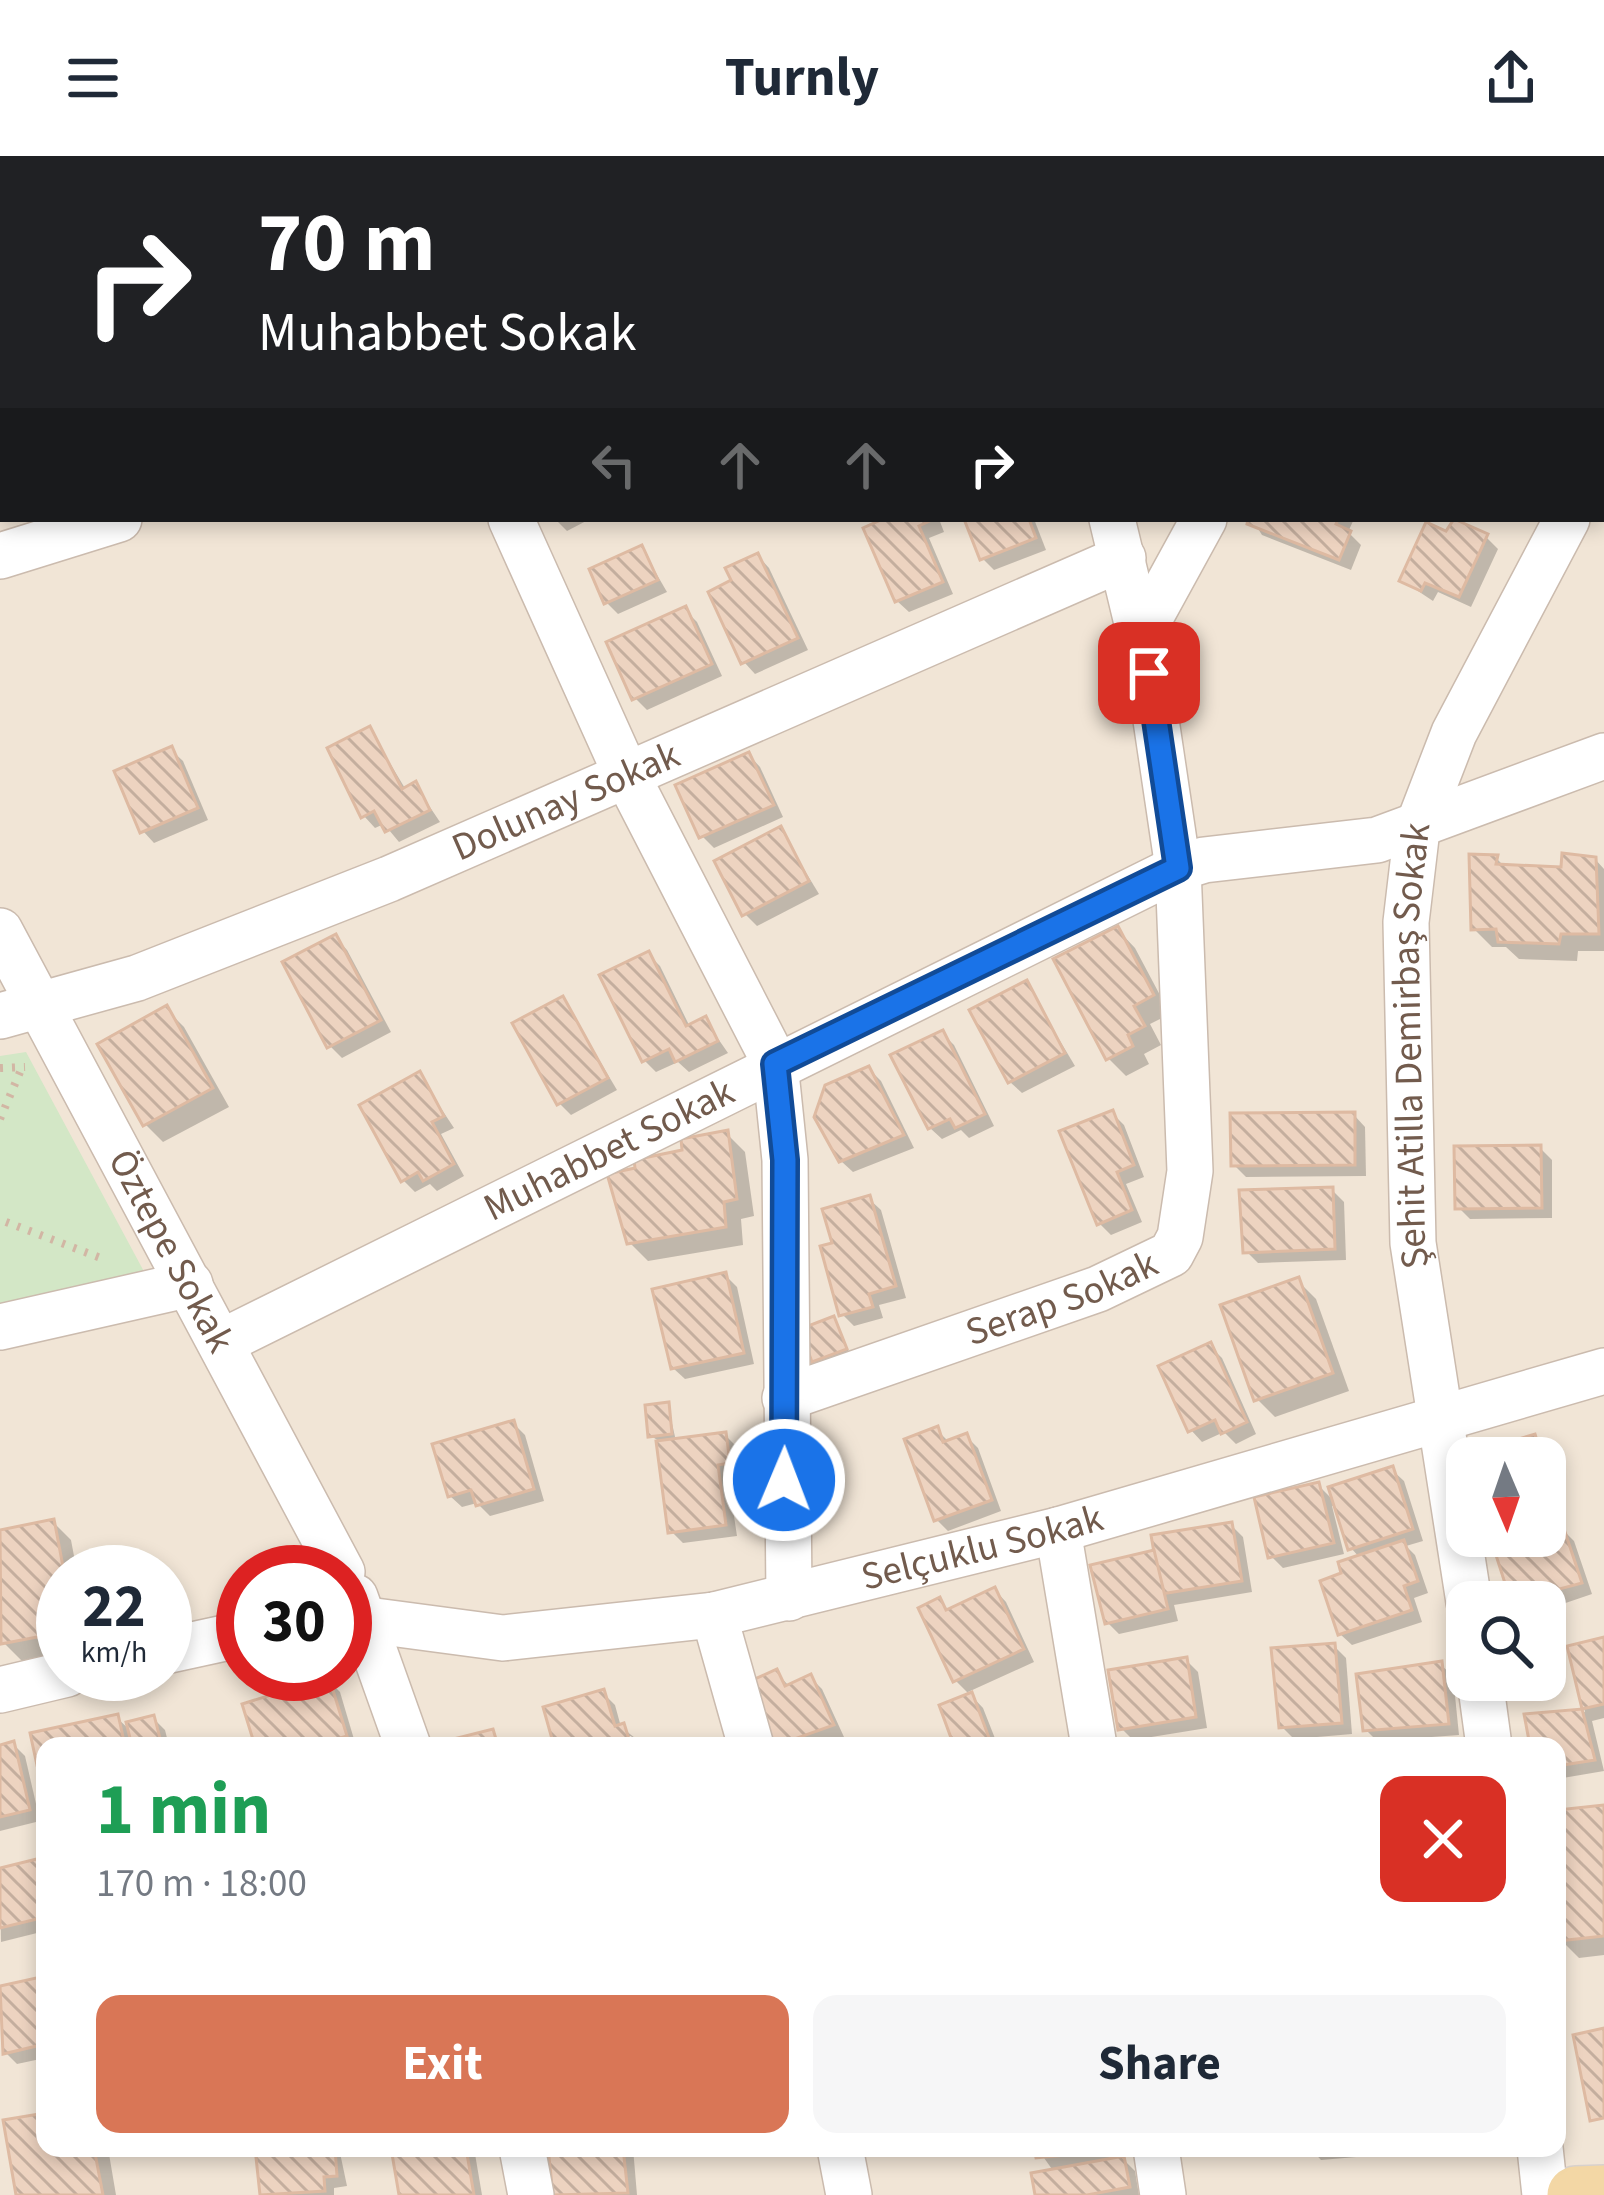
<!DOCTYPE html>
<html lang="en">
<head>
<meta charset="utf-8">
<style>
	:root { --surface:#fff; --page:#f6f6f7; --text:#1f2937; --muted:#747a83; --accent:#d97656 }
	body { margin:0; font-family:"Source Sans 3",sans-serif; background:var(--page); color:var(--text); height:100vh; display:flex; flex-direction:column; font-size:45px; white-space:nowrap }
	* { box-sizing:border-box; margin:0 }
	p { font-size:39px; color:var(--muted) }
	.icon { flex:none; width:66px; height:66px; fill:none; stroke:currentColor; stroke-width:2; stroke-linecap:round; stroke-linejoin:round }
	.map { position:relative; flex:1; overflow:hidden }
	.side { position:absolute; left:36px; top:1581px; width:1530px; height:420px; display:flex; flex-direction:column; background:var(--surface); border-radius:24px; box-shadow:0 6px 18px #0003 }
	.side>* { flex:none }
	.banner { position:absolute; left:0px; top:0px; width:1605px; height:366px; box-shadow:0 6px 18px #0003; background:#202124; color:#fff; overflow:hidden }
	.needle { width:78px; rotate:178deg }
	.fabs { position:absolute; left:1446px; top:1281px; display:grid; gap:24px }
	.fabs a { display:grid; place-items:center; width:120px; height:120px; border-radius:24px; background:var(--surface); box-shadow:0 6px 18px #0003; font-size:60px }
	.speed { position:absolute; left:36px; top:1389px; display:flex; gap:24px; font-size:60px; font-weight:700; text-align:center }
	.speed>* { display:grid; place-content:center; width:156px; height:156px; border-radius:50%; background:var(--surface); box-shadow:0 6px 18px #0003; line-height:1 }
	.speed small { font-size:30px; font-weight:400 }
	.speed .limit { border:18px solid #d22; background:#fff; color:#111 }
	.pin { position:absolute; display:grid; place-items:center; width:102px; height:102px; color:#fff; margin:-51px; border-radius:24px; box-shadow:0 6px 18px #0006 }
	.me { position:absolute; width:132px; margin:-66px; rotate:1deg; stroke-linejoin:round; filter:drop-shadow(0 0 9px #0008) }
	.turn { display:flex; align-items:center; gap:42px; height:252px; padding:0 60px; font-size:54px }
	.turn .icon { width:156px; height:156px; stroke-width:2.5 }
	.turn b { display:block; font-size:84px; line-height:102px }
	.lanes { display:flex; align-items:center; height:114px; padding:0 60px; background:#0003; justify-content:center; gap:60px; direction:ltr }
	.lanes .off { opacity:.35 }
	.round { display:grid; place-items:center; flex:none; width:126px; height:126px; border-radius:24px; background:var(--page) }
	.summary { display:flex; align-items:center; justify-content:space-between; height:204px; padding:0 60px }
	h1 { font-size:72px; font-weight:700; line-height:90px; color:#1e9e55 }
	.action { display:flex; gap:24px; margin-top:auto; padding:24px 60px }
	.action a { flex:1; height:138px; border-radius:24px; background:var(--accent); color:#fff; font-size:48px; font-weight:700; line-height:138px; text-align:center }
	.action a+a { background:var(--page); color:var(--text) }
	header { display:flex; justify-content:space-between; align-items:center; height:156px; padding:0 60px; background:var(--surface); font-size:54px; font-weight:700 }
	.map>svg:first-child { display:block }
</style>
</head>
<body>
<header><svg class="icon" aria-label="menu" viewBox="0 0 24 24"><path d="M4 6h16M4 12h16M4 18h16"/></svg>Turnly<svg class="icon" aria-label="share" viewBox="0 0 24 24"><path d="M12 15V3M7 8l5-5 5 5M5 13v7h14v-7"/></svg></header>
<div class="map">
<svg width="1604" height="2039" viewBox="0 0 1604 2039">
	<defs>
		<pattern id="building-back-hatch" width="6" height="6" patternUnits="userSpaceOnUse" patternTransform="scale(3)"><rect width="6" height="6" fill="#edd3c0"/><path d="M-1 5l2 2M0 0l6 6M5-1l2 2" fill="none" stroke="#c4ae9e"/></pattern>
	</defs>
	<rect width="100%" height="100%" fill="#faf3e6"/>
	<path fill="#f1e5d6" fill-rule="evenodd" d="M0 0H1604V2039H0ZM3 3H1602V363H3ZM1467 1302H1545V1380H1467ZM63 1416H165V1518H63ZM243 1416H345V1518H243ZM1467 1446H1545V1524H1467ZM45 1590H1557V1992H45Z"/>
	<path fill="#d3e7c6" d="M26 896 148 1123 0 1155V900Z"/>
	<g fill="#0003">
		<path d="M407 0H442L436 3Z"/>
		<path d="M555 363H590L567 375Z"/>
		<path d="M889 363H939L944 376 929 382 953 438 909 456 897 445Z"/>
		<path d="M967 363H1034L1046 394 994 414 982 402Z"/>
		<path d="M1252 363H1354L1348 376 1361 389 1351 414 1262 379Z"/>
		<path d="M1448 379 1486 381 1498 393 1471 451 1438 436 1433 445 1403 425Z"/>
		<path d="M642 393 667 436 618 458 606 446Z"/>
		<path d="M758 400 769 412 808 494 755 518 744 506 735 426Z"/>
		<path d="M685 454 697 466 722 520 647 554 635 542Z"/>
		<path d="M370 574 406 634 415 629 440 666 399 686 384 668 375 672 364 660Z"/>
		<path d="M171 594 183 605 208 664 154 687 143 675Z"/>
		<path d="M749 599 760 611 783 661 714 692 702 680Z"/>
		<path d="M780 674 819 738 757 770 745 758Z"/>
		<path d="M1496 702 1506 712 1564 714 1595 703 1604 713V795H1578L1577 805 1519 803 1506 791H1492L1474 773Z"/>
		<path d="M1117 773 1135 792 1170 858 1150 868 1161 889 1144 898 1149 908 1126 920 1108 902Z"/>
		<path d="M336 782 347 794 391 876 342 902 330 890Z"/>
		<path d="M648 798 660 810 690 871 705 864 728 897 689 916 678 906 656 916 644 904Z"/>
		<path d="M1026 828 1075 910 1022 937 1010 926Z"/>
		<path d="M563 843 617 934 571 959 559 947Z"/>
		<path d="M166 853 184 871 229 951 163 986 145 968Z"/>
		<path d="M942 877 954 889 994 970 969 982 961 974 942 983 930 972Z"/>
		<path d="M869 913 881 925 914 992 853 1016 841 1005Z"/>
		<path d="M419 919 454 972 441 978 464 1020 437 1035 430 1028 415 1036 403 1024Z"/>
		<path d="M1112 957 1124 969 1144 1021 1126 1028 1142 1066 1111 1079 1099 1067Z"/>
		<path d="M1354 959 1365 971 1366 1020 1246 1021 1234 1009Z"/>
		<path d="M727 978 745 996 754 1060 741 1063 743 1089 648 1105 630 1087 685 996Z"/>
		<path d="M1540 992 1552 1004V1062L1470 1063 1458 1051Z"/>
		<path d="M1332 1034 1344 1046 1346 1104 1258 1107 1246 1095Z"/>
		<path d="M869 1043 881 1054 906 1142 879 1149 883 1162 854 1170 842 1158 836 1089Z"/>
		<path d="M725 1119 737 1131 754 1208 685 1223 673 1212Z"/>
		<path d="M1298 1125 1316 1143 1349 1235 1275 1261 1257 1243Z"/>
		<path d="M834 1164 850 1198 820 1210 815 1204Z"/>
		<path d="M1210 1190 1222 1202 1256 1278 1236 1288 1224 1276 1202 1286 1191 1274Z"/>
		<path d="M668 1250 676 1285 725 1279 737 1291 741 1319 728 1320 737 1380 683 1387 671 1375 659 1285 651 1280Z"/>
		<path d="M513 1267 525 1279 544 1345 490 1360 477 1347 462 1351 450 1340Z"/>
		<path d="M937 1274 950 1287 967 1281 978 1292 1001 1355 948 1375 936 1363Z"/>
		<path d="M1534 1281 1546 1293 1565 1356 1545 1362V1302H1488Z"/>
		<path d="M1392 1314 1404 1325 1423 1385 1406 1390 1415 1399 1428 1437 1414 1442 1422 1466 1352 1489 1340 1478 1345 1419 1360 1402 1351 1392 1337 1349 1332 1350 1344 1398 1283 1412 1271 1400 1318 1329 1337 1348Z"/>
		<path d="M53 1366 71 1384 77 1416H63V1497L22 1505 3 1486 0 1469V1377Z"/>
		<path d="M1231 1369 1243 1381 1252 1436 1174 1449 1178 1465 1119 1478 1107 1466 1157 1396Z"/>
		<path d="M1563 1374 1574 1385 1592 1438 1545 1454V1446H1515L1498 1395Z"/>
		<path d="M995 1434 1006 1446 1034 1506 968 1536 983 1552 998 1590H958L971 1540 956 1525 939 1445 950 1455Z"/>
		<path d="M1604 1484V1562L1592 1565 1604 1615 1557 1623V1590H1533L1528 1561 1585 1556 1570 1492Z"/>
		<path d="M1334 1490 1346 1502 1352 1578 1294 1583 1282 1571Z"/>
		<path d="M1186 1504 1198 1516 1207 1572 1133 1584 1121 1572Z"/>
		<path d="M1441 1509 1453 1520 1459 1579 1377 1585 1365 1573Z"/>
		<path d="M777 1517 788 1529 811 1522 822 1533 844 1581 823 1590H778L750 1529Z"/>
		<path d="M328 1524 340 1536 356 1590H258Z"/>
		<path d="M603 1537 615 1549 621 1571 635 1582 638 1590 631 1580H625L628 1590H557Z"/>
		<path d="M117 1562 132 1576 153 1562 165 1574 169 1590H45L43 1621 34 1579Z"/>
		<path d="M13 1588 25 1600 40 1665 0 1675V1592Z"/>
		<path d="M1604 1652V1799L1579 1802 1561 1784 1557 1768V1657Z"/>
		<path d="M45 1704V1775L1 1786 0 1715Z"/>
		<path d="M45 1823V1902L17 1908 5 1896 0 1833Z"/>
		<path d="M45 1960V1992H108L116 2039H19Z"/>
		<path d="M258 1992H339L347 2030 334 2032V2039H263Z"/>
		<path d="M394 1992H474L482 2039H402Z"/>
		<path d="M551 1992H633L637 2039H556Z"/>
		<path d="M1037 1992H1109L1110 2006 1123 2003 1135 2015 1139 2039H1038L1054 2016Z"/>
		<path d="M1310 1992H1367L1368 2000 1321 2004Z"/>
		<path d="M1397 1992H1446L1401 1996Z"/>
	</g>
	<g fill="url(#building-back-hatch)" stroke="#debaa2" stroke-width="3">
		<path d="M883 363H934L919 370 943 426 895 446 863 372Z"/>
		<path d="M964 363H1029L1036 382 980 404Z"/>
		<path d="M1248 363H1338L1336 368 1351 375 1339 404 1247 368Z"/>
		<path d="M1454 363 1488 378 1459 441 1425 427 1421 435 1399 425 1426 366 1446 375Z"/>
		<path d="M642 389 658 424 604 448 589 413Z"/>
		<path d="M758 397 798 482 741 508 708 436 731 424 725 412Z"/>
		<path d="M686 450 712 508 632 544 606 486Z"/>
		<path d="M370 570 402 633 416 625 430 654 385 676 374 655 361 662 327 592Z"/>
		<path d="M172 590 198 652 140 677 114 615Z"/>
		<path d="M749 596 774 649 699 682 675 629Z"/>
		<path d="M781 670 809 725 742 760 714 705Z"/>
		<path d="M1562 697 1596 701 1599 778H1561L1559 788 1498 786 1496 773 1471 774 1469 698 1498 699 1496 708 1561 711Z"/>
		<path d="M1118 770 1154 839 1134 850 1145 870 1128 879 1133 890 1106 904 1053 803Z"/>
		<path d="M336 778 381 864 327 892 282 806Z"/>
		<path d="M649 795 686 870 706 860 718 885 675 906 669 893 642 906 599 819Z"/>
		<path d="M1027 824 1065 897 1008 927 969 854Z"/>
		<path d="M563 840 608 922 557 949 512 867Z"/>
		<path d="M167 849 213 932 143 970 97 888Z"/>
		<path d="M943 874 985 958 955 972 950 963 928 973 890 899Z"/>
		<path d="M869 910 904 979 839 1006 814 961 825 929Z"/>
		<path d="M420 915 444 960 432 966 454 1008 423 1025 418 1016 401 1026 359 949Z"/>
		<path d="M1113 954 1134 1009 1117 1016 1132 1054 1097 1069 1059 975Z"/>
		<path d="M1355 956V1009L1231 1010 1230 957Z"/>
		<path d="M728 974 737 1043 724 1046 726 1071 627 1088 607 1018 635 1012 634 1004 682 994 681 983Z"/>
		<path d="M1541 989 1542 1052 1455 1053 1454 990Z"/>
		<path d="M1333 1031 1335 1093 1243 1097 1239 1034Z"/>
		<path d="M870 1039 896 1130 869 1138 873 1151 839 1160 820 1090 832 1087 822 1053Z"/>
		<path d="M726 1116 744 1197 671 1213 652 1133Z"/>
		<path d="M1299 1121 1333 1217 1254 1245 1220 1149Z"/>
		<path d="M834 1160 847 1193 812 1206 800 1173Z"/>
		<path d="M1211 1186 1247 1266 1221 1278 1215 1264 1188 1276 1158 1210Z"/>
		<path d="M669 1246 672 1278 648 1281 645 1249Z"/>
		<path d="M514 1264 534 1333 476 1350 471 1334 448 1341 432 1288Z"/>
		<path d="M938 1270 943 1286 967 1277 992 1344 934 1365 904 1283Z"/>
		<path d="M726 1276 730 1307 718 1309 726 1369 668 1377 656 1285Z"/>
		<path d="M1535 1278 1542 1302H1485L1482 1294Z"/>
		<path d="M1393 1310 1413 1373 1348 1394 1328 1331Z"/>
		<path d="M1319 1326 1334 1387 1268 1402 1254 1341Z"/>
		<path d="M54 1363 64 1416 63 1476 1 1488 0 1374Z"/>
		<path d="M1232 1366 1242 1425 1161 1438 1151 1379Z"/>
		<path d="M1563 1370 1582 1427 1511 1446 1494 1393Z"/>
		<path d="M1404 1384 1418 1425 1404 1430 1412 1454 1338 1479 1320 1425 1341 1417 1338 1406Z"/>
		<path d="M1154 1394 1168 1453 1105 1468 1090 1409Z"/>
		<path d="M995 1431 1024 1493 953 1526 918 1452 940 1441 946 1454Z"/>
		<path d="M1604 1481V1548L1582 1553 1567 1490Z"/>
		<path d="M1335 1487 1342 1567 1279 1572 1271 1492Z"/>
		<path d="M1187 1501 1196 1561 1118 1574 1108 1514Z"/>
		<path d="M1442 1505 1449 1568 1363 1575 1356 1518Z"/>
		<path d="M777 1513 785 1530 811 1518 834 1569 775 1590 746 1527Z"/>
		<path d="M329 1521 347 1580 315 1590H255L242 1548Z"/>
		<path d="M604 1533 615 1570 624 1567 631 1590H554L543 1551Z"/>
		<path d="M972 1536 992 1590H954L939 1549Z"/>
		<path d="M1582 1553 1595 1604 1557 1610V1590H1530L1524 1558Z"/>
		<path d="M118 1558 125 1590H45V1622L40 1623 30 1577Z"/>
		<path d="M154 1559 162 1590H132L126 1566Z"/>
		<path d="M493 1573 498 1590H450L449 1584Z"/>
		<path d="M14 1585 30 1654 0 1661V1589Z"/>
		<path d="M1604 1649V1780L1558 1785 1557 1654Z"/>
		<path d="M45 1701V1761L0 1772V1712Z"/>
		<path d="M45 1820V1888L3 1898 0 1830Z"/>
		<path d="M1604 1872V1962L1590 1965 1573 1879Z"/>
		<path d="M45 1957V1992H94L103 2039H16L3 1964Z"/>
		<path d="M255 1992H335L337 2020 324 2021 325 2035 260 2039Z"/>
		<path d="M391 1992H466L474 2039H399Z"/>
		<path d="M548 1992H623L628 2037 553 2039Z"/>
		<path d="M1034 1992H1100V1996L1036 2002Z"/>
		<path d="M1124 2000 1130 2031 1087 2039H1035L1031 2017Z"/>
	</g>
	<g fill="none" stroke-linecap="round" stroke-linejoin="round">
		<defs>
			<g id="minor">
				<path d="M338 0 340 3"/>
				<path d="M992 0 994 3"/>
				<path d="M1152 0 1153 3"/>
				<path d="M1046 3 1053 0"/>
				<path d="M0 156 3 161"/>
				<path d="M1602 298 1604 294"/>
				<path d="M511 363 626 618 775 907 785 1004 789 1442"/>
				<path d="M0 400 119 363"/>
				<path d="M1141 478 1204 363"/>
				<path id="s1" d="M0 775 342 1416"/>
				<path id="s2" d="M0 860 137 822 389 723 1123 402"/>
				<path d="M0 1171 190 1128"/>
				<path id="s3" d="M222 1186 1178 712 1204 704 1377 684 1604 600"/>
				<path id="s4" d="M785 1242 1098 1133 1171 1098 1180 1081 1190 1015 1178 712 1149 517 1112 363"/>
				<path d="M1058 1374 1094 1590"/>
				<path d="M355 1441 408 1590"/>
				<path id="s5" d="M1469 1446 1413 1087 1406 766 1417 673 1454 577 1567 363"/>
				<path d="M714 1459 751 1590"/>
				<path id="s6" d="M345 1461 503 1482 714 1459 1058 1374 1604 1215"/>
				<path d="M165 1495 243 1478"/>
				<path d="M1480 1524 1489 1590"/>
				<path d="M0 1534 67 1518"/>
				<path d="M522 1992 531 2039"/>
				<path d="M840 1992 849 2039"/>
				<path d="M1156 1992 1163 2039"/>
				<path d="M1540 1992 1545 2039"/>
			</g>
			<path id="major" d="M1576 2039 1604 2038"/>
		</defs>
		<use href="#minor" stroke="#cbbbae" stroke-width="48"/>
		<use href="#major" stroke="#d8d1cd" stroke-width="60"/>
		<g stroke="#d2b6a4" stroke-width="8" stroke-dasharray="3 9" stroke-linecap="butt">
			<path d="M0 912 25 911"/>
			<path d="M0 963 23 909"/>
			<path d="M6 1066 106 1104"/>
		</g>
		<use href="#minor" stroke="#fff" stroke-width="45"/>
		<use href="#major" stroke="#f3d7a5" stroke-width="57"/>
	</g>
	<g fill="none" stroke-linecap="round" stroke-linejoin="round">
		<defs>
			<path id="route" d="M784 1324 785 1004 775 908 1178 712 1149 517"/>
		</defs>
		<use href="#route" stroke="#114b97" stroke-width="30"/>
		<use href="#route" stroke="#1a73e8" stroke-width="21"/>
	</g>
	<g text-anchor="middle" dominant-baseline="central" stroke-width="10" stroke-linejoin="round" paint-order="stroke">
		<g font-size="39" fill="#725b4d" stroke="#fdf7ec">
			<text stroke="none"><textPath href="#s2" startOffset="606">Dolunay Sokak</textPath></text>
			<text stroke="none"><textPath href="#s5" startOffset="561">Şehit Atilla Demirbaş Sokak</textPath></text>
			<text stroke="none"><textPath href="#s3" startOffset="432">Muhabbet Sokak</textPath></text>
			<text stroke="none"><textPath href="#s1" startOffset="363">Öztepe Sokak</textPath></text>
			<text stroke="none"><textPath href="#s4" startOffset="294">Serap Sokak</textPath></text>
			<text stroke="none"><textPath href="#s6" startOffset="648">Selçuklu Sokak</textPath></text>
		</g>
	</g>
</svg>
<div class="fabs">
<a><svg class="needle" viewBox="-14 -14 28 28"><path d="M0-13l5 13h-10z" fill="#e53935"/><path d="M0 13l5-13h-10z" fill="#747a83"/></svg></a>
<a><svg class="icon" aria-label="search" viewBox="0 0 24 24"><circle cx="10" cy="10" r="6"/><path d="M15 15l6 6"/></svg></a>
</div>
<div class="speed"><div>22<small>km/h</small></div><div class="limit">30</div></div>
<div class="pin" style="left:1149px;top:517px;background:#d93025"><svg class="icon" aria-label="arrive" viewBox="0 0 24 24"><path d="M6 21V4h12l-3 4 3 4H6"/></svg></div>
<svg class="me" style="left:784px;top:1324px" viewBox="-20 -20 40 40"><circle r="17" fill="#1a73e8" stroke="#fff" stroke-width="3"/><path d="M0-11L8 9 0 5-8 9z" fill="#fff"/></svg>
<div class="banner">
<div class="turn"><svg class="icon" aria-label="right" viewBox="0 0 24 24"><path d="M7 20v-9h11M14 6l5 5-5 5"/></svg><div><b>70 m</b>Muhabbet Sokak</div></div>
<div class="lanes"><svg class="icon off" aria-label="left" viewBox="0 0 24 24"><path d="M17 20v-9H6M10 6l-5 5 5 5"/></svg><svg class="icon off" aria-label="ahead" viewBox="0 0 24 24"><path d="M12 20V5M6 11l6-6 6 6"/></svg><svg class="icon off" aria-label="ahead" viewBox="0 0 24 24"><path d="M12 20V5M6 11l6-6 6 6"/></svg><svg class="icon" aria-label="right" viewBox="0 0 24 24"><path d="M7 20v-9h11M14 6l5 5-5 5"/></svg></div>
</div>
<section class="side">
<div class="summary"><div><h1>1 min</h1><p>170 m · 18:00</p></div><a class="round" style="background:#d93025;color:#fff"><svg class="icon" aria-label="close" viewBox="0 0 24 24"><path d="M6 6l12 12M18 6L6 18"/></svg></a></div>
<div class="action"><a>Exit</a><a>Share</a></div>
</section>
</div>
</body>
</html>
